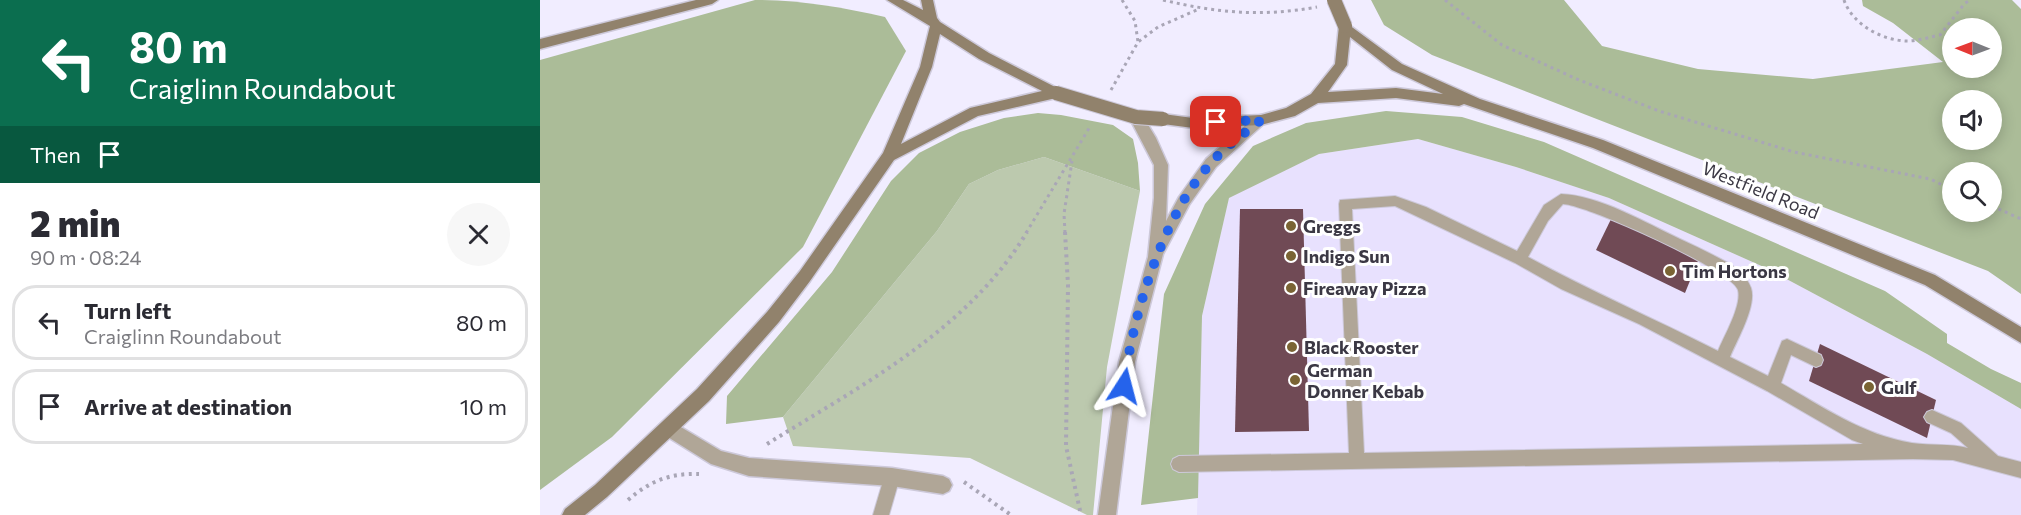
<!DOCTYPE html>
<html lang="en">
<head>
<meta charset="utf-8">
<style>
	:root { --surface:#fff; --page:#f7f7f7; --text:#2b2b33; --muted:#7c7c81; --line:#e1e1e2 }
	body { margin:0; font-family:Commissioner,sans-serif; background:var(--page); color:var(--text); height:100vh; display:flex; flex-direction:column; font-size:22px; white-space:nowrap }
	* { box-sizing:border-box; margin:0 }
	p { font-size:20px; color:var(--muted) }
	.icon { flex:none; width:33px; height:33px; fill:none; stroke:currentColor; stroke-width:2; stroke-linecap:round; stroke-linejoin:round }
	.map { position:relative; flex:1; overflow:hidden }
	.side { display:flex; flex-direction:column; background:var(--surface); width:540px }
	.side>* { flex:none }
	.hud { background:#0b6e4f; color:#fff; overflow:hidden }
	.needle { width:39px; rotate:271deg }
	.controls { position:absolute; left:1402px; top:18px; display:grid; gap:12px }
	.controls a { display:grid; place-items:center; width:60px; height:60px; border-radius:50%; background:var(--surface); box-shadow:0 3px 15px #0003; font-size:30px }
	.pin { position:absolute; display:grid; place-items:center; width:51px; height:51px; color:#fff; margin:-26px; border-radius:12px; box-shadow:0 3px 9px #0006 }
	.me { position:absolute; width:66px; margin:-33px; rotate:9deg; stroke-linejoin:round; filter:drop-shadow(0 0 4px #0008) }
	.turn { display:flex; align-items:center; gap:21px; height:126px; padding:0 30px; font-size:27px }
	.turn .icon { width:78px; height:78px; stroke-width:2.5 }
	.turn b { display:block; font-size:42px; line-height:51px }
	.then { display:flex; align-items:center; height:57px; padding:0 30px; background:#0003; gap:12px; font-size:22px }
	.round { display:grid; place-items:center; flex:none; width:63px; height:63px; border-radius:32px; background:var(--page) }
	.head { display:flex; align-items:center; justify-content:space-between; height:102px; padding:0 30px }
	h1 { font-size:36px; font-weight:800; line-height:45px }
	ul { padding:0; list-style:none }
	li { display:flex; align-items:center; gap:18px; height:75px; margin:0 12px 9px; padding:0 18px; border:3px solid var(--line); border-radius:24px }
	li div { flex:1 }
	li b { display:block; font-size:22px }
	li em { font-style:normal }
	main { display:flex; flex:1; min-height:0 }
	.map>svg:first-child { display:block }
</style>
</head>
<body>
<main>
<section class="side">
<div class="hud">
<div class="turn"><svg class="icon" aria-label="left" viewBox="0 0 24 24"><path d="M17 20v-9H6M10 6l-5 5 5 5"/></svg><div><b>80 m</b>Craiglinn Roundabout</div></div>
<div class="then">Then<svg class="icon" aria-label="arrive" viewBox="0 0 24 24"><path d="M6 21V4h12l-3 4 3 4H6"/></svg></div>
</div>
<div class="head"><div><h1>2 min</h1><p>90 m · 08:24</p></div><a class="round"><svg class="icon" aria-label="close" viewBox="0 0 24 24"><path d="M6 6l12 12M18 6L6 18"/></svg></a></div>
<ul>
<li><svg class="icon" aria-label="left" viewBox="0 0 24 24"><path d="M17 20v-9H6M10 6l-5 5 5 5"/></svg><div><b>Turn left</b><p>Craiglinn Roundabout</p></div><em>80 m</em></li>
<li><svg class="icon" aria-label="arrive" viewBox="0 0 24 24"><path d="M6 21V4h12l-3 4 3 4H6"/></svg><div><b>Arrive at destination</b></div><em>10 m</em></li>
</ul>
</section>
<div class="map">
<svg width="1481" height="515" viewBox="0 0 1481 515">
	<rect width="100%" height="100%" fill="#f1edff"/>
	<path fill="#e8e1fe" d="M878 139 976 167 1069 198 1226 268 1387 354 1481 409V515H657L662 316 689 197 779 154Z"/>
	<path fill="#bcc9ae" d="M504 157 600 191 567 367 553 515H547L430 458 253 446 243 417 397 231 429 184 458 170Z"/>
	<g fill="#abbc98" fill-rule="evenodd">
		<path d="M215 0C259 0 301 7 345 17L366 51 263 247 72 437 0 490V60Z"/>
		<path d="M831 0H1024L1062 46 1158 69 1273 79 1403 62 1353 23 1323 6 1322 0H1472L1481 9V294L1448 271 892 55 844 25ZM1452 28V68H1413V28ZM1452 100V140H1413V100ZM1452 172V212H1413V172Z"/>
		<path d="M846 111 922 117 1004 142 1345 291 1407 334V343L1451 369 1481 383V409L1387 354 1226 268 1069 198 976 167 878 139 779 154 689 198 662 316 658 498 601 505 624 294 665 204 713 146 766 123Z"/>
		<path d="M498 113 521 115 573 125 593 139 598 163 600 191 504 157 458 170 429 184 397 231 243 417 186 424 187 396 292 272 351 181 379 153 420 132 464 118Z"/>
	</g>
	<g fill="#704a55">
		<path d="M700 209H763L769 431 695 432Z"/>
		<path d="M1073 215 1160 256 1145 293 1056 250Z"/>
		<path d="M1280 344 1396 400 1387 438 1269 381Z"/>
	</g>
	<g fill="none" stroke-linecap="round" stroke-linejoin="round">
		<defs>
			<g id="service">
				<path d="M1021 194C1059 195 1106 223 1140 239 1157 247 1174 255 1190 264 1199 270 1207 277 1211 288 1217 306 1197 340 1190 357L1228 376 1242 341 1247 339 1281 355 1283 360 1281 365 1276 367 1251 355 1241 383C1283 407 1323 435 1372 443 1391 446 1409 443 1428 448L1411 433 1387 422 1384 417 1387 412 1392 410 1421 423 1458 456 1481 462V478L1413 460 1373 459 639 472 633 469 631 464 633 459 639 456 809 453 799 204 800 200 855 196 886 207 977 251 1004 205ZM1023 204C1047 205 1192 270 1198 290 1202 306 1184 336 1178 351 1115 319 1050 291 988 257L1008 221ZM855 206 975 263 1021 289 1099 324 1227 391 1312 440 1323 444 824 453 812 209Z"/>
				<path d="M352 469 358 471 360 477 349 515H333L346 471Z"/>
			</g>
			<g id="minor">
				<path d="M596 112 601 113 616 138 628 165 626 221 639 197 666 159 716 116 721 115 728 120 676 167 649 205 623 254 595 362 576 515H558L579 362 608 257 614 198V165L589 117Z"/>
				<path d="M129 420 181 451 209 458 352 468 403 476 409 479 412 485 409 491 403 494 352 486 209 476 171 464 123 434 121 428 123 422Z"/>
			</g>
			<g id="secondary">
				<path d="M156 0H178L172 4 0 49V39Z"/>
				<path d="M347 0H363L383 10 381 0H393L397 18 400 22 449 53 521 90 523 93 516 98 438 116 354 160 270 281 239 322 169 401 67 497 45 515H22L25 509 55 485 157 389 227 312 260 271 343 153 380 67 390 26ZM400 34 439 59 502 91 430 108 361 144 392 67Z"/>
				<path d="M805 22 862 64 940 99 1063 140 1395 275 1481 327V343L1385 285 1053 148 924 104 919 106 856 98 778 103 755 116 721 125 653 128 623 124 616 119 623 114 653 118 721 115 746 108 771 94 795 64 799 26ZM810 37 852 70 903 94 856 88 788 92 807 65Z"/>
			</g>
		</defs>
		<use href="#service" stroke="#cdc9da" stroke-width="2"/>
		<use href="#minor" stroke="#cdc9da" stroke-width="3"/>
		<use href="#secondary" stroke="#cdc9da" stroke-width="3"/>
		<g stroke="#a9a6b6" stroke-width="3" stroke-dasharray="3 4" stroke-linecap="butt">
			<path d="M582 0 595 21 598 42"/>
			<path d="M623 0C678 13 721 17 777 7"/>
			<path d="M905 0 962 45 1039 80 1119 111 1254 152 1390 179 1413 190"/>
			<path d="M1304 0C1312 24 1342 41 1368 41 1379 41 1389 37 1400 35L1425 3 1431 0"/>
			<path d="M571 90 598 42 618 27 659 9"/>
			<path d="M1452 206 1481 219"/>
			<path d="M486 233 551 125"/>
			<path d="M525 233 524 214 532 161"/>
		</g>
		<g stroke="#a9a6b6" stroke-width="4" stroke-dasharray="3 4.5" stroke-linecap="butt">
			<path d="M525 232 528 285 526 446 541 515"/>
			<path d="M227 444C322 385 428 330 487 232"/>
			<path d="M424 482 471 515"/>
			<path d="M88 500C110 481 130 473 159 474"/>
		</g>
		<use href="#service" fill="#b0a697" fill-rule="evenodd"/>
		<use href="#minor" fill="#b0a697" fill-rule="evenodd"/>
		<use href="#secondary" fill="#91826c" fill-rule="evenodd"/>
		<defs>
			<g id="secondary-bridge">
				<path d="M794 0 805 26"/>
				<path d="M516 93 596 117 623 119"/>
			</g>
		</defs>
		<use href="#secondary-bridge" stroke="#cdc9da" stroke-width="16" stroke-linecap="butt"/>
		<use href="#secondary-bridge" stroke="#91826c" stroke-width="14"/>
	</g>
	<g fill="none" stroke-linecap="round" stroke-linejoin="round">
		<path stroke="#2563eb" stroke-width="10" stroke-dasharray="0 18" d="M584 386C592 317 623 214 672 162 686 146 704 134 721 120L676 122"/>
	</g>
	<g fill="#7a6434" stroke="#fff" stroke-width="2">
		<circle cx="751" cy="226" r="6"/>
		<circle cx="751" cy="256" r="6"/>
		<circle cx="1130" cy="271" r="6"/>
		<circle cx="751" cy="288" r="6"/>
		<circle cx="752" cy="347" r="6"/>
		<circle cx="755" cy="380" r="6"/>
		<circle cx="1329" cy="387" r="6"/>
	</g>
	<g text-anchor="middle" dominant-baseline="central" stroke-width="6" stroke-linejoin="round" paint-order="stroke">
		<g font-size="18" fill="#3b3844" stroke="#fff">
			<text transform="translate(1221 190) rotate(22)">Westfield Road</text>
		</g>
		<g font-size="18" font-weight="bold" fill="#3b3844" stroke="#fff" text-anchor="start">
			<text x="763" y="226">Greggs</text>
			<text x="763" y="256">Indigo Sun</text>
			<text x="1142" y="271">Tim Hortons</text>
			<text x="763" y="288">Fireaway Pizza</text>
			<text x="764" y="347">Black Rooster</text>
			<text x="767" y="370">German<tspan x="767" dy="21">Donner Kebab</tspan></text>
			<text x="1341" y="387">Gulf</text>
		</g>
	</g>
</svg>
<div class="controls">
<a><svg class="needle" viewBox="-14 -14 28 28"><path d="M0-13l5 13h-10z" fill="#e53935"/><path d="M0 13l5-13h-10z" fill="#7c7c81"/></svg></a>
<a><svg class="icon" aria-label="sound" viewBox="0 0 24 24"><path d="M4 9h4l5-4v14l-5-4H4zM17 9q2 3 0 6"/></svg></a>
<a><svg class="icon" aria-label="search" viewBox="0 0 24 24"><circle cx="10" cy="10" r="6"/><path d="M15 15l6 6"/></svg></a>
</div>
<div class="pin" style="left:676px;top:122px;background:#d93025"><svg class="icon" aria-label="arrive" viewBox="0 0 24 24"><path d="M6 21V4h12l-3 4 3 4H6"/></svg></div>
<svg class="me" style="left:584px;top:386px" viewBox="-20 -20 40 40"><path d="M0-17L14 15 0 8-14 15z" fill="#2563eb" stroke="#fff" stroke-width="4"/></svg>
</div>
</main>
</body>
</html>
